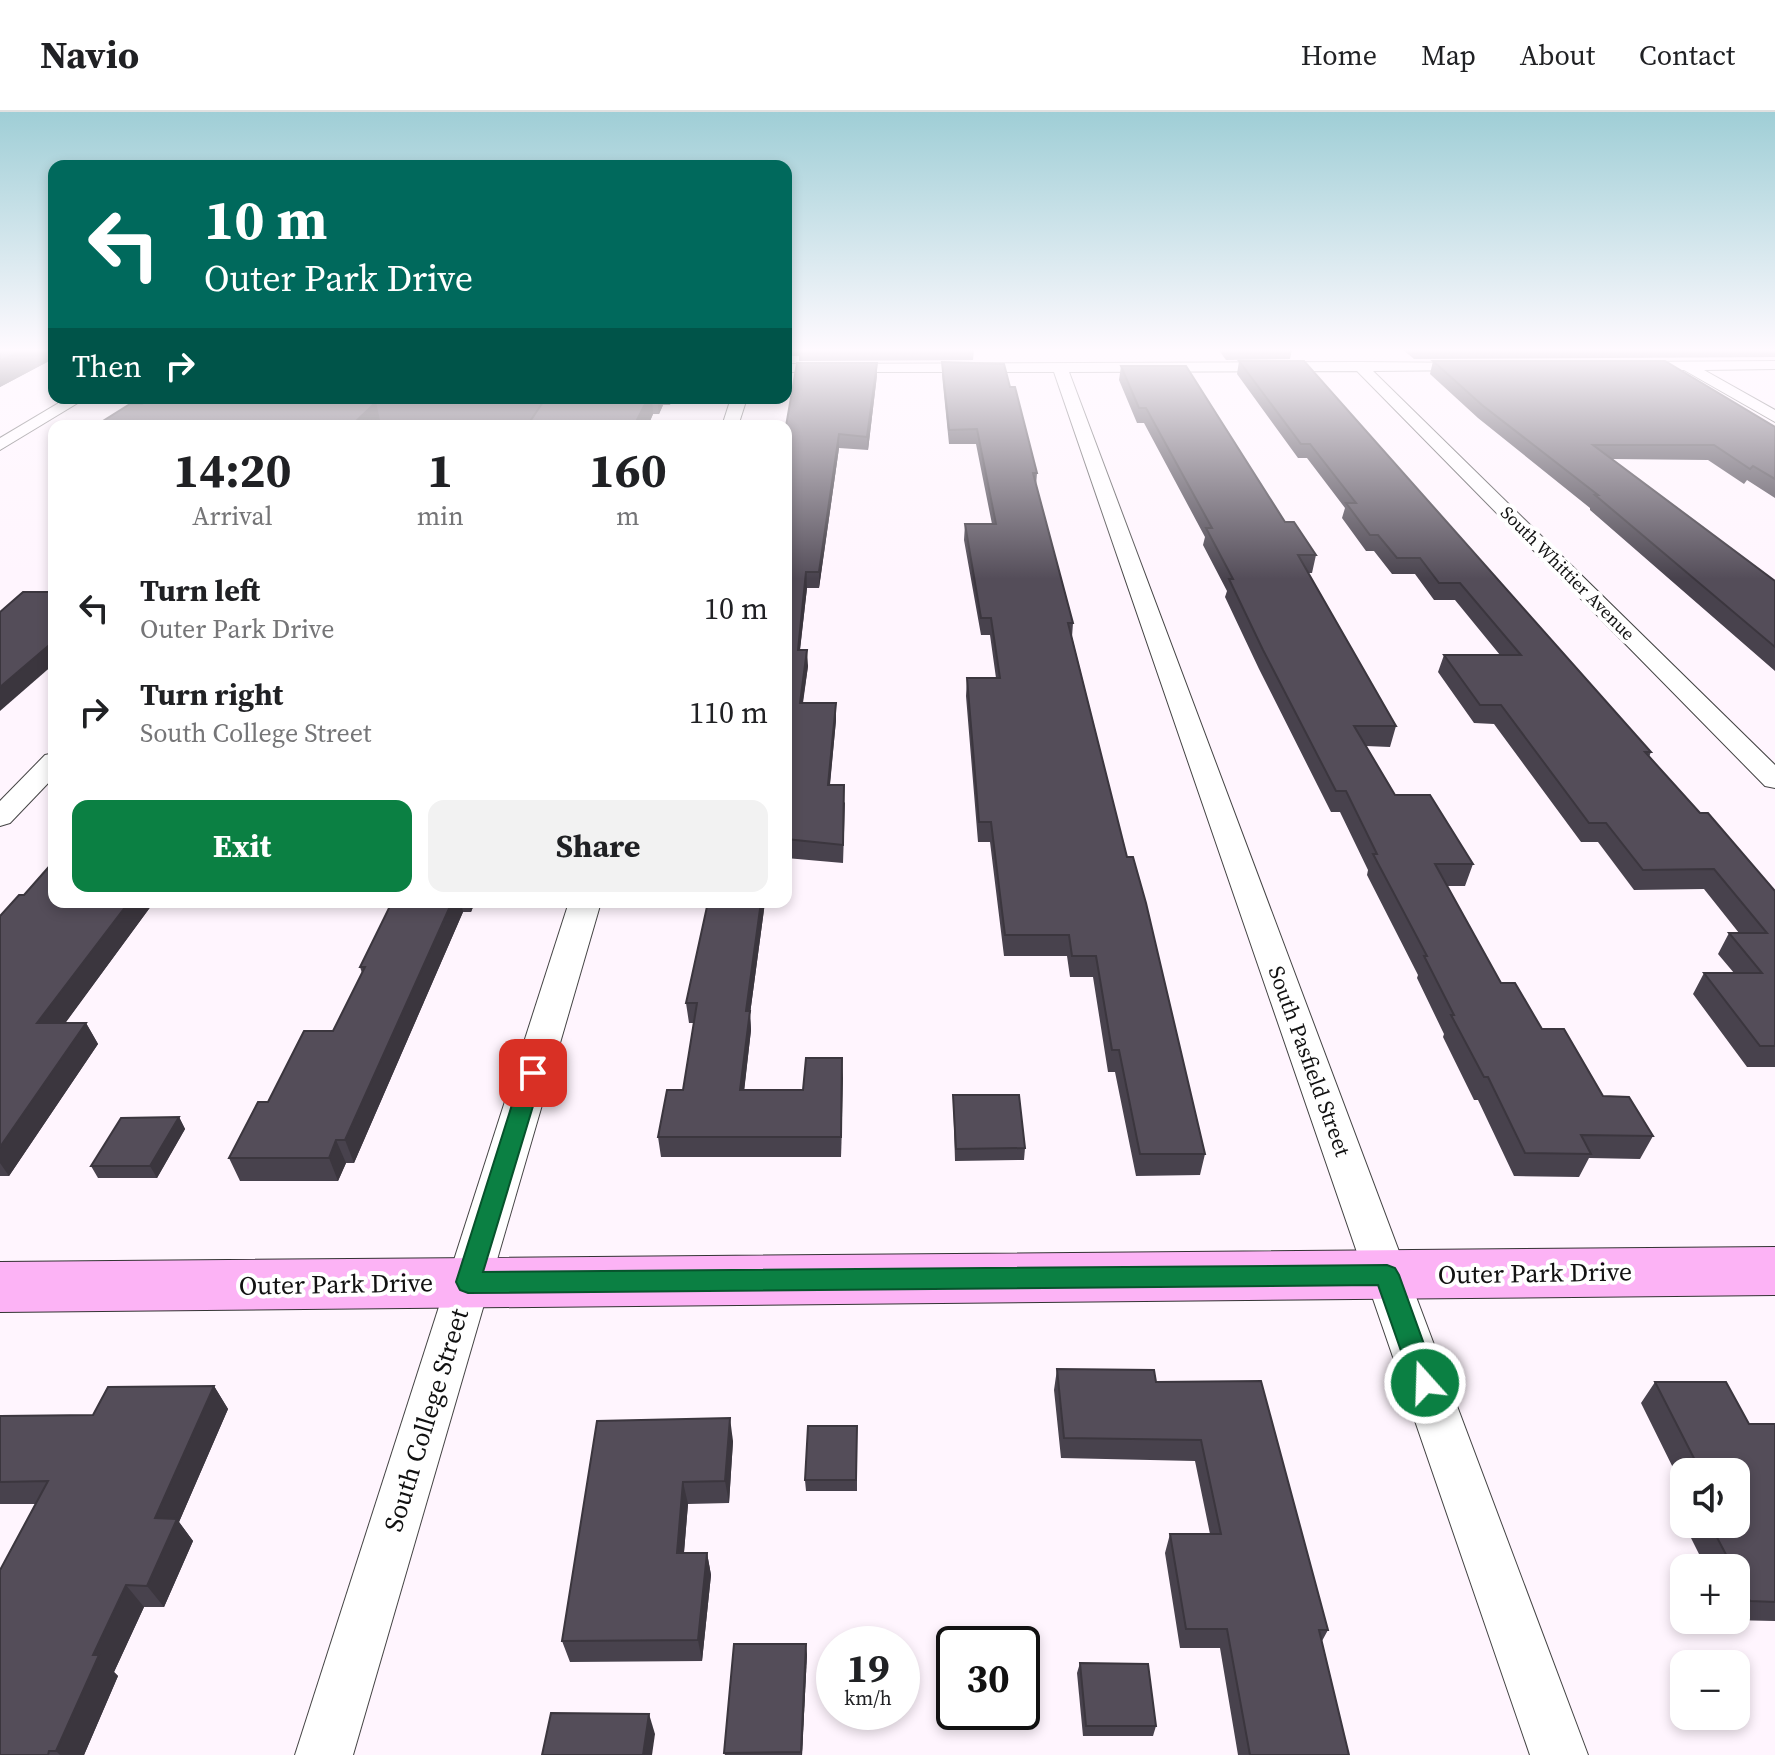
<!DOCTYPE html>
<html lang="en">
<head>
<meta charset="utf-8">
<style>
	:root { --surface:#fff; --page:#f2f2f2; --text:#202124; --muted:#757577; --line:#e0e0e0; --accent:#0b8043 }
	body { margin:0; font-family:"Source Serif 4",serif; background:var(--page); color:var(--text); height:100vh; display:flex; flex-direction:column; font-size:30px; white-space:nowrap }
	* { box-sizing:border-box; margin:0 }
	p { font-size:26px; color:var(--muted) }
	.icon { flex:none; width:44px; height:44px; fill:none; stroke:currentColor; stroke-width:2; stroke-linecap:round; stroke-linejoin:round }
	.map { position:relative; flex:1; overflow:hidden }
	.panel { position:absolute; left:48px; top:308px; width:744px; height:488px; display:flex; flex-direction:column; background:var(--surface); border-radius:16px; box-shadow:0 4px 12px #0003 }
	.panel>* { flex:none }
	.top-card { position:absolute; left:48px; top:48px; width:744px; height:244px; border-radius:16px; box-shadow:0 4px 12px #0003; background:#00695c; color:#fff; overflow:hidden }
	.buttons { position:absolute; left:1670px; top:1346px; display:grid; gap:16px }
	.buttons a { display:grid; place-items:center; width:80px; height:80px; border-radius:16px; background:var(--surface); box-shadow:0 4px 12px #0003; font-size:40px }
	.speed { position:absolute; left:816px; top:1514px; display:flex; gap:16px; font-size:40px; font-weight:700; text-align:center }
	.speed>* { display:grid; place-content:center; width:104px; height:104px; border-radius:50%; background:var(--surface); box-shadow:0 4px 12px #0003; line-height:1 }
	.speed small { font-size:20px; font-weight:400 }
	.speed .limit { border:4px solid #111; border-radius:12px; background:#fff; color:#111 }
	.pin { position:absolute; display:grid; place-items:center; width:68px; height:68px; color:#fff; margin:-34px; border-radius:16px; box-shadow:0 4px 12px #0006 }
	.me { position:absolute; width:88px; margin:-44px; rotate:340deg; stroke-linejoin:round; filter:drop-shadow(0 0 6px #0008) }
	.turn { display:flex; align-items:center; gap:28px; height:168px; padding:0 24px; font-size:36px }
	.turn .icon { width:104px; height:104px; stroke-width:2.5 }
	.turn b { display:block; font-size:56px; line-height:68px }
	.then { display:flex; align-items:center; height:76px; padding:0 24px; background:#0003; gap:16px; font-size:30px }
	.eta { display:flex; justify-content:space-evenly; align-items:center; height:136px; text-align:center }
	.eta b { font-size:48px; font-weight:700; line-height:56px }
	.primary-button { display:flex; gap:16px; margin-top:auto; padding:16px 24px }
	.primary-button a { flex:1; height:92px; border-radius:16px; background:var(--accent); color:#fff; font-size:32px; font-weight:700; line-height:92px; text-align:center }
	.primary-button a+a { background:var(--page); color:var(--text) }
	ul { padding:0; list-style:none }
	li { display:flex; align-items:center; gap:24px; height:104px; padding:0 24px }
	li div { flex:1 }
	li b { display:block; font-size:30px }
	li em { font-style:normal }
	header { display:flex; align-items:center; gap:48px; box-sizing:border-box; height:112px; padding:0 40px; background:var(--surface); border-bottom:2px solid var(--line) }
	header strong { font-size:38px }
	nav { display:flex; gap:44px; margin-inline-start:auto; font-size:28px }
	.map>svg:first-child { display:block }
</style>
</head>
<body>
<header>
<strong>Navio</strong>
<nav><a>Home</a><a>Map</a><a>About</a><a>Contact</a></nav>
</header>
<div class="map">
<svg width="1775" height="1643" viewBox="0 0 1775 1643">
	<rect width="100%" height="100%" fill="#fff5fe"/>
	<g fill="none" stroke-linecap="round" stroke-linejoin="round">
		<defs>
			<g id="street">
				<path d="M1775 249V257L1704 258 1775 298V310L1684 258H1629L1622 254 1629 250Z"/>
				<path d="M1360 250 1480 251 1482 254 1475 258 1373 259 1775 653V676L1765 674 1357 259 1069 260 1588 1643H1530L1054 260H786V252Z"/>
				<path d="M67 286H86L0 338V326Z"/>
				<path d="M731 286H747L738 314H722Z"/>
				<path d="M54 641V665L10 711 0 714V689L45 643Z"/>
				<path d="M569 790H601L353 1643H295Z"/>
			</g>
			<path id="secondary" d="M1775 1135V1183L0 1200V1150Z"/>
		</defs>
		<use href="#street" stroke="#444" stroke-width="2"/>
		<use href="#secondary" stroke="#333" stroke-width="2"/>
		<use href="#street" fill="#fff" fill-rule="evenodd"/>
		<use href="#secondary" fill="#fcb3f5" fill-rule="evenodd"/>
	</g>
	<g fill="#48424d">
		<path d="M0 237H54V249H49L0 275Z"/>
		<path d="M786 237H974L973 248 799 249V244H786Z"/>
		<path d="M1218 237H1402H1292L1290 247 1226 248Z"/>
		<path d="M1402 237H1775V245L1414 247Z"/>
		<path d="M1239 249 1651 640 1649 645 1700 701 1775 779V955H1747L1693 882 1704 861H1734L1718 842 1729 821H1739L1704 777 1634 778 1598 730H1581L1494 612 1474 611 1438 560 1444 543H1500L1455 488H1434L1415 462H1392L1374 439H1366L1342 406 1345 396 1307 346H1298L1237 262Z"/>
		<path d="M1433 249 1775 315V386L1747 368 1744 372 1708 348 1612 347 1775 469V559L1590 398V396L1478 306 1430 262Z"/>
		<path d="M942 250 1010 275 1037 361 1036 374 1073 511 1072 525 1127 745 1205 1042 1200 1063 1136 1064 1115 960H1108L1093 865H1070L1067 844H1004L990 730H978L966 584 967 566H996L990 523H981L964 428 965 412H992L976 332H949L942 263Z"/>
		<path d="M1121 254 1285 410 1316 443 1312 461H1308L1396 614 1390 635 1366 634 1395 683 1473 752 1465 774H1447L1501 871 1603 984 1653 1024 1640 1047 1589 1046 1579 1065 1514 1064 1478 988H1474L1443 925 1444 922 1417 866 1418 863 1367 763 1368 758 1340 700H1331L1259 557 1225 485 1227 479 1203 433 1205 425 1144 311H1137L1119 268Z"/>
		<path d="M877 263 868 338 839 336 819 476H807L800 538 808 554 803 591H836V608L830 673 845 691 843 751 786 746V314Z"/>
		<path d="M151 286H673L670 293H663L659 302H653L648 314 381 313 142 292Z"/>
		<path d="M54 790H154L65 911H86L98 932 9 1064H0V804Z"/>
		<path d="M392 790H475L471 800H463L354 1051H346L338 1069H240L229 1046 268 990 333 919 362 861 360 855Z"/>
		<path d="M708 790H765L750 902 751 918 744 978H803L842 946 841 1045H661L658 1025 683 978 694 911H689L686 891Z"/>
		<path d="M953 983 1025 1036 1024 1048 955 1049Z"/>
		<path d="M179 1005 185 1017 157 1066H98L91 1054Z"/>
		<path d="M1057 1257 1156 1270 1261 1269 1328 1518 1322 1529 1349 1643H1238L1220 1536H1180L1165 1441 1170 1422H1210L1195 1349 1061 1346 1054 1278Z"/>
		<path d="M1655 1270 1749 1312H1775V1509L1731 1508H1736V1456H1706L1687 1418 1691 1412H1736V1360H1684V1378L1641 1291Z"/>
		<path d="M214 1274 228 1297 179 1410 193 1429 164 1495H144L114 1560 118 1564 84 1643H0L36 1392H0V1304L93 1303Z"/>
		<path d="M597 1309 733 1329 729 1391 688 1392 684 1441H707L711 1463 702 1549 570 1550 562 1529Z"/>
		<path d="M857 1314V1379H806L805 1368Z"/>
		<path d="M807 1542 802 1643H725L724 1641Z"/>
		<path d="M1080 1551 1156 1614 1153 1624H1083L1077 1561Z"/>
	</g>
	<g fill="#3b363e">
		<path d="M25 237H44L49 249 0 275V249Z"/>
		<path d="M877 251V263L868 338 867 325Z"/>
		<path d="M648 286H652L653 302 648 314H634Z"/>
		<path d="M657 286H662L663 293 659 302Z"/>
		<path d="M376 290 381 313 380 314H351Z"/>
		<path d="M839 322V336L819 476V460Z"/>
		<path d="M806 460 807 476 798 554V538Z"/>
		<path d="M54 529V552L0 599V575Z"/>
		<path d="M807 538 808 554 800 608V591Z"/>
		<path d="M836 591V608L828 691V673Z"/>
		<path d="M129 790H154L50 932 37 911Z"/>
		<path d="M452 790H461L463 800 354 1051 345 1028Z"/>
		<path d="M468 790H475L471 800Z"/>
		<path d="M761 790H765L750 902 751 918 742 998 740 978 746 899Z"/>
		<path d="M86 911 98 932 9 1064 0 1051V1035Z"/>
		<path d="M842 946 843 966 841 1045V1025Z"/>
		<path d="M179 1005 185 1017 157 1066 150 1054Z"/>
		<path d="M336 1028 346 1051 338 1069 329 1046Z"/>
		<path d="M214 1274 228 1297 179 1410 193 1429 164 1495 147 1474 155 1406Z"/>
		<path d="M730 1306 733 1329 729 1391 725 1369Z"/>
		<path d="M683 1370 688 1392 682 1463 677 1441Z"/>
		<path d="M707 1441 711 1463 702 1549 698 1528Z"/>
		<path d="M126 1473 144 1495 114 1560 118 1564 84 1643H60L56 1639 93 1543Z"/>
		<path d="M806 1532 807 1542 802 1643H801Z"/>
		<path d="M649 1602 655 1622 652 1643H643Z"/>
	</g>
	<g fill="#544d59" stroke="#3b363e" stroke-width="2">
		<path d="M0 237H25L0 249Z"/>
		<path d="M1239 249H1304L1651 640H1645L1700 701H1708L1775 779V934H1760L1704 861H1762L1729 821H1767L1714 757 1643 758 1606 711H1589L1501 593H1480L1444 543H1521L1460 471H1439L1420 446H1397L1378 423H1370L1346 391H1356L1310 332H1301Z"/>
		<path d="M1433 249H1665L1775 315V367L1753 354 1750 357 1714 333H1593L1775 469V535L1595 383H1598L1482 293Z"/>
		<path d="M942 250 1004 252 1010 275H1015L1037 361H1033L1073 511H1068L1127 745H1133L1146 791 1205 1042H1140L1119 938H1112L1096 844H1072L1069 823H1005L991 710H979L967 566H1000L991 506H981L965 412H996L977 317 949 318Z"/>
		<path d="M797 251H877L867 325 839 322 819 460H806L798 538H807L800 591H836L828 673H844L843 733 786 727V314Z"/>
		<path d="M1121 254H1186L1285 410H1294L1316 443H1298L1396 614H1354L1395 683H1430L1473 752H1435L1501 871H1515L1542 917H1564L1603 984 1629 985 1653 1024 1581 1023 1591 1042 1525 1041 1488 965H1484L1451 903H1454L1424 844H1427L1373 742H1377L1346 679H1336L1263 538 1229 467H1233L1206 416H1212L1146 296H1139Z"/>
		<path d="M151 286H648L634 314H527L543 290H376L351 314H95L130 292H142Z"/>
		<path d="M23 480H54V529L0 575V500Z"/>
		<path d="M54 749V790H129L37 911H86L0 1035V804L19 783H24Z"/>
		<path d="M392 790H452L345 1028H336L329 1046H229L258 990H268L304 919H333L365 855H360Z"/>
		<path d="M708 790H761L746 899H750L740 978H803L806 946H842L841 1025H658L667 978H683L697 891H686Z"/>
		<path d="M953 983H1019L1025 1036 956 1037Z"/>
		<path d="M179 1005 150 1054H91L121 1006Z"/>
		<path d="M1057 1257 1154 1258 1156 1270 1261 1269 1328 1518H1319L1349 1643H1250L1227 1517H1186L1170 1422H1221L1201 1328 1064 1326Z"/>
		<path d="M1655 1270H1726L1749 1312H1775V1490L1750 1489 1736 1463V1456H1733L1710 1412H1736V1360H1701Z"/>
		<path d="M214 1274 155 1406 177 1407 147 1474 126 1473 93 1543H99L56 1639H49L48 1643H0V1458L48 1369 0 1370V1304L93 1303 108 1275Z"/>
		<path d="M730 1306 725 1369 683 1370 677 1441H707L698 1528 562 1529 597 1309Z"/>
		<path d="M808 1314H857L856 1368H805Z"/>
		<path d="M734 1532H806L801 1640 724 1641Z"/>
		<path d="M1080 1551 1148 1552 1156 1614H1086Z"/>
		<path d="M551 1601 649 1602 643 1643H542Z"/>
	</g>
	<linearGradient id="sky" x2="0" y2="1"><stop stop-color="#9fced6"/><stop offset="0.51" stop-color="#fffaff"/><stop offset="1" stop-color="#fffaff" stop-opacity="0"/></linearGradient>
	<rect width="1775" height="467" fill="url(#sky)"/>
	<path fill="#0b8043" stroke="#07532c" stroke-width="2" d="M533 954 540 956 543 961 483 1160 1387 1153 1395 1156 1399 1163 1438 1271 1434 1279 1425 1283 1415 1279 1378 1173 468 1181 460 1178 456 1170 522 961 525 956Z"/>
	<g text-anchor="middle" dominant-baseline="central" stroke-width="8" stroke-linejoin="round" paint-order="stroke">
		<g font-size="18" fill="#111" stroke="#fff">
			<text transform="translate(1568 461) rotate(45)">South Whittier Avenue</text>
		</g>
		<g font-size="22" fill="#111" stroke="#fff">
			<text transform="translate(1310 949) rotate(70)">South Pasfield Street</text>
		</g>
		<g font-size="26" fill="#111" stroke="#fff">
			<text transform="translate(1535 1161) rotate(-1)">Outer Park Drive</text>
			<text transform="translate(336 1172) rotate(-1)">Outer Park Drive</text>
			<text transform="translate(426 1308) rotate(-73)">South College Street</text>
		</g>
	</g>
</svg>
<div class="buttons">
<a><svg class="icon" aria-label="sound" viewBox="0 0 24 24"><path d="M4 9h4l5-4v14l-5-4H4zM17 9q2 3 0 6"/></svg></a>
<a>+</a>
<a>−</a>
</div>
<div class="speed"><div>19<small>km/h</small></div><div class="limit">30</div></div>
<div class="pin" style="left:533px;top:961px;background:#d93025"><svg class="icon" aria-label="arrive" viewBox="0 0 24 24"><path d="M6 21V4h12l-3 4 3 4H6"/></svg></div>
<svg class="me" style="left:1425px;top:1271px" viewBox="-20 -20 40 40"><circle r="17" fill="#0b8043" stroke="#fff" stroke-width="3"/><path d="M0-11L8 9 0 5-8 9z" fill="#fff"/></svg>
<div class="top-card">
<div class="turn"><svg class="icon" aria-label="left" viewBox="0 0 24 24"><path d="M17 20v-9H6M10 6l-5 5 5 5"/></svg><div><b>10 m</b>Outer Park Drive</div></div>
<div class="then">Then<svg class="icon" aria-label="right" viewBox="0 0 24 24"><path d="M7 20v-9h11M14 6l5 5-5 5"/></svg></div>
</div>
<section class="panel">
<div class="eta">
<div><b>14:20</b><p>Arrival</p></div>
<div><b>1</b><p>min</p></div>
<div><b>160</b><p>m</p></div>
</div>
<ul>
<li><svg class="icon" aria-label="left" viewBox="0 0 24 24"><path d="M17 20v-9H6M10 6l-5 5 5 5"/></svg><div><b>Turn left</b><p>Outer Park Drive</p></div><em>10 m</em></li>
<li><svg class="icon" aria-label="right" viewBox="0 0 24 24"><path d="M7 20v-9h11M14 6l5 5-5 5"/></svg><div><b>Turn right</b><p>South College Street</p></div><em>110 m</em></li>
</ul>
<div class="primary-button"><a>Exit</a><a>Share</a></div>
</section>
</div>
</body>
</html>
